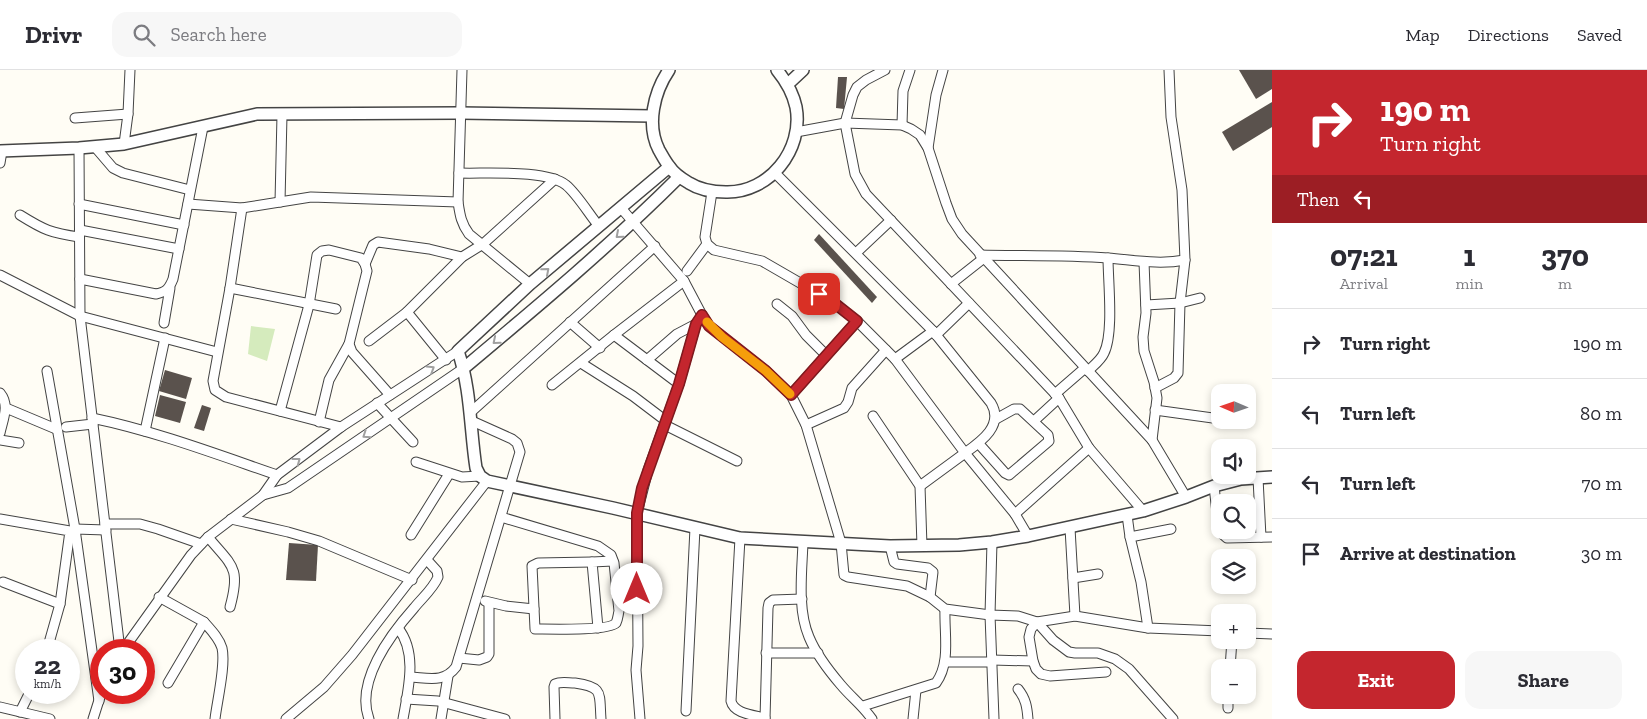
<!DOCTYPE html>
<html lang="en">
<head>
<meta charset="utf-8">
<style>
	:root { --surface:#fff; --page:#f7f7f7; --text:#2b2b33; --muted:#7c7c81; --line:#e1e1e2; --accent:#c4262e }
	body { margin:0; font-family:"Zilla Slab",serif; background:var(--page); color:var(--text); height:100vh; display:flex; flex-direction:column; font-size:19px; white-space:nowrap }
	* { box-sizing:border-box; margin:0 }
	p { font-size:16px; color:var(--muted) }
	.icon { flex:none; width:28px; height:28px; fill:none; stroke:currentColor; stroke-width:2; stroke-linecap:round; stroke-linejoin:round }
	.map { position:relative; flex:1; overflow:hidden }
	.drawer { display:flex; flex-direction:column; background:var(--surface); width:375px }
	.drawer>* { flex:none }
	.banner { background:#c4262e; color:#fff; overflow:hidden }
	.needle { width:32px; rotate:272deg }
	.fabs { position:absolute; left:1211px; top:314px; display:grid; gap:10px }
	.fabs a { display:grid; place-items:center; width:45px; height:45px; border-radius:10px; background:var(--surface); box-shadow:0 2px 8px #0003; font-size:25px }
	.speed { position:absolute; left:15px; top:569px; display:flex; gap:10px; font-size:25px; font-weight:700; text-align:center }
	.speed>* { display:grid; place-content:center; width:65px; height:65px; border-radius:50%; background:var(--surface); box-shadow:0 2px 8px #0003; line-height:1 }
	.speed small { font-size:12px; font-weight:400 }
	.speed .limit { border:8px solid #d22; background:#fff; color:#111 }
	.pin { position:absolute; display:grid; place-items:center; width:42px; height:42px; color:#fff; margin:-21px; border-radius:10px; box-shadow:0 2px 8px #0006 }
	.me { position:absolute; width:55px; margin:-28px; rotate:0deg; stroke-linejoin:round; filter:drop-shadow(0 0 4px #0008) }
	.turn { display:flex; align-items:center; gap:18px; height:105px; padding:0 25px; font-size:22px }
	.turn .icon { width:65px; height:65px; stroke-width:2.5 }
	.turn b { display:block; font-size:35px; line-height:42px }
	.then { display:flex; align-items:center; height:48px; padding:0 25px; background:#0003; gap:10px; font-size:19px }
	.eta { display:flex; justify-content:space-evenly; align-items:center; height:85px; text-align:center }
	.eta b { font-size:30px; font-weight:700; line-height:35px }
	.button { display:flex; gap:10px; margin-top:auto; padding:10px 25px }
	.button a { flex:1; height:58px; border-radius:15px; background:var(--accent); color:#fff; font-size:20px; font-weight:700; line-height:58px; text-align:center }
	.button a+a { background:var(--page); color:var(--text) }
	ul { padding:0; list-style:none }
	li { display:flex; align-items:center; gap:15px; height:70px; padding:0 25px; border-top:1px solid var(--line) }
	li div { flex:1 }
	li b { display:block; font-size:19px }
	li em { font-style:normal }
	header { display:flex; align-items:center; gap:30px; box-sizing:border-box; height:70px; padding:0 25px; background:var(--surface); border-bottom:1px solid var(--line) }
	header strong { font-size:24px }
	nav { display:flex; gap:28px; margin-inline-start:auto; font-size:18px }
	.search { width:350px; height:45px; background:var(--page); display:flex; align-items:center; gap:12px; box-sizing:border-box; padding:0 18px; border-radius:15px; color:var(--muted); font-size:19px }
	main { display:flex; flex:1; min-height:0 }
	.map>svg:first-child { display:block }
</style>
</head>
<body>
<header>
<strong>Drivr</strong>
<div class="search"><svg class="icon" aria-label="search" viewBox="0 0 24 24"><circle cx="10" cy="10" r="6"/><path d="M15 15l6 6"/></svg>Search here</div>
<nav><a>Map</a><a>Directions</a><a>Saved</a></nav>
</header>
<main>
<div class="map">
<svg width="1272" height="649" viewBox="0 0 1272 649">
	<rect width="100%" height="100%" fill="#fffdf5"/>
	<path fill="#d5ebbd" d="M251 256 275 259 267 291 248 284Z"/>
	<g fill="#5a524d">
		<path d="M1239 0H1272V19L1256 29Z"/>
		<path d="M838 7H847L844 39 836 38Z"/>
		<path d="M1272 32V57L1233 81 1222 62Z"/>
		<path d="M819 164 877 227 872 233 814 170Z"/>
		<path d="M165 300 192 308 186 329 159 321Z"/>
		<path d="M160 325 186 332 180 353 155 346Z"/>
		<path d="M202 335 211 338 204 361 194 358Z"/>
		<path d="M289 473 318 475 316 511 286 510Z"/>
	</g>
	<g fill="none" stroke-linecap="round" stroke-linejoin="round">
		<defs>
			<g id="minor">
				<path d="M462 0 458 132C460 145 461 153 469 164L530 214"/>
				<path d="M885 0 866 10 857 17 853 25 845 53 855 104 866 124 1059 328 1089 378 1143 441"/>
				<path d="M75 48 128 44"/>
				<path d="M902 55 903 21 910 0"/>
				<path d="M796 62 845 53 902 55 911 59 920 65 928 78 946 133 952 149 962 164 1152 370 1186 427"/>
				<path d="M124 74 128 44 130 0"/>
				<path d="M95 77 113 98 123 103 190 120"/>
				<path d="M79 78 80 246 120 580"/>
				<path d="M928 78 936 25 943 0"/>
				<path d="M0 93 2 81"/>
				<path d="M459 103C485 104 546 99 566 115 577 124 589 144 598 155"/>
				<path d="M775 103 933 261 991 333C1004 355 982 371 965 383L1015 444 1028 466"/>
				<path d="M712 122 705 167 707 174 714 180 762 191 833 232 857 251 895 289 965 383 920 416"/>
				<path d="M280 132 282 45"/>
				<path d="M79 134 184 155"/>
				<path d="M188 134 242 138 311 127 458 132"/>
				<path d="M242 138 230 218 213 311 215 320 226 327 341 357"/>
				<path d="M621 138 684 211 702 245 709 256 766 301 791 325"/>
				<path d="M20 145C44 160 51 163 79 167"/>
				<path d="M80 160 179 179"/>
				<path d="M856 183 891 150"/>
				<path d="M980 185C1023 186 1066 185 1108 188 1134 190 1159 195 1185 190"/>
				<path d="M1144 192 1146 243 1143 267 1144 281 1154 312 1157 328 1152 370"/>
				<path d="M365 194 373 175 378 172 429 179 462 187"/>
				<path d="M687 201 707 174"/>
				<path d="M0 205 80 246 217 282"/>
				<path d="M80 209 156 224C166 222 169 219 173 209L203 57"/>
				<path d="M951 214 984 188"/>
				<path d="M230 218 336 239"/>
				<path d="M777 234 792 246 806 265 826 285"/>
				<path d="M1146 235 1180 233 1200 228"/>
				<path d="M857 251 791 325 806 355 841 473 844 505 848 507 907 516 930 527 945 539 990 545 1018 546 1037 552 1053 570 1069 582 1075 583H1098L1115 589 1129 599 1173 649"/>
				<path d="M570 252 600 278"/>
				<path d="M164 253 170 218"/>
				<path d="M614 265 679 314"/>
				<path d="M936 265 969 233"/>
				<path d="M369 271 407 242"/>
				<path d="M895 289 933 261"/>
				<path d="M446 290 407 242 462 187 483 174 555 109"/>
				<path d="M647 290 677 264 696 254"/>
				<path d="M581 293 633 326 666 351"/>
				<path d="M47 301 75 459 99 631"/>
				<path d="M1088 301C1093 296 1101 290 1104 283 1114 263 1108 211 1108 188"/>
				<path d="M552 315 614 265 684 211"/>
				<path d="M1155 318 1174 308 1178 303 1180 233 1185 190 1182 120 1171 47 1169 0"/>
				<path d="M0 323C10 335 3 349 0 363"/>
				<path d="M1055 324 1085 298"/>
				<path d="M377 333 413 372"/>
				<path d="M6 338 56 359"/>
				<path d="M1155 340 1220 349"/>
				<path d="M280 341 309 235 317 185 322 181 329 180 361 188 365 194 367 201 349 274 352 282 390 325"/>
				<path d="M471 342 655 176"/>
				<path d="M873 346 920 416 922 476"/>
				<path d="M92 348C155 361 216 384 277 405"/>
				<path d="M1034 351 1059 328"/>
				<path d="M319 352 329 310 349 274"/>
				<path d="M665 355 737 391"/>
				<path d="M806 355 844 338 848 332 852 318 886 280"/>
				<path d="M66 357 93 354"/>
				<path d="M145 361 165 268"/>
				<path d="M0 370 19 373"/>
				<path d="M979 374 1005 403 1009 405 1049 371 1048 365 1020 339H1014L996 349"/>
				<path d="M416 392 462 407 480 406"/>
				<path d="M1258 408 1261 467"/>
				<path d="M1214 416 1219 461 1227 468 1272 467"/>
				<path d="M263 425 288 418 464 298"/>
				<path d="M1015 444 1089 378"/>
				<path d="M1127 445 1130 467 1141 512 1148 558"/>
				<path d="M501 447 598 476 611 485 614 493 619 541C618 545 618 549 616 553 609 561 548 559 535 559L532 496 538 493 592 492"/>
				<path d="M0 449 70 461 60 534 47 580"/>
				<path d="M231 449 288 462 319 471 412 510"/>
				<path d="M105 454H140L158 459 201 474"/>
				<path d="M1070 458 1075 546"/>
				<path d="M72 461 75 459 106 460"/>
				<path d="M411 465 449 404"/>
				<path d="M208 467C232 496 241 497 230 537"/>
				<path d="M1130 467 1171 459"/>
				<path d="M740 468 731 631C734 644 754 645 765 648"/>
				<path d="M803 472C802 502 797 539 809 567 816 584 829 601 841 615 851 627 862 635 872 649"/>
				<path d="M992 472 990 545 994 649"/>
				<path d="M890 476 894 492 897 494 928 498 933 502 930 527"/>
				<path d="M1073 508 1098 504"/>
				<path d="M3 512 60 534"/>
				<path d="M159 527 204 552"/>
				<path d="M485 531 506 536 534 539"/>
				<path d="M398 558C418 583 408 620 403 649"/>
				<path d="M598 558 592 492 613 491"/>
				<path d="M1248 563 1272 564"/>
				<path d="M123 580 191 485 208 467 263 425 277 405 341 357 458 281"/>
				<path d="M766 583H818"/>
				<path d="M459 588 479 590 487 587 489 584V533"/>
				<path d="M992 590 1033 591"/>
				<path d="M945 592H991"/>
				<path d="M1230 598 1232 570"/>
				<path d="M1106 602 1050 606 1041 604 1036 599 1033 591 1029 567 1031 559 1037 552 1075 546 1148 558 1220 561"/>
				<path d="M410 607C429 608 444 613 456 597L520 382 517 373 512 369 472 351"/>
				<path d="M168 613 204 552C211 560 219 568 222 578 226 595 217 631 215 649"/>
				<path d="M1018 619C1026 629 1027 637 1028 649"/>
				<path d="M406 629 438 631 505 649"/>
				<path d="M863 636 936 613C951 592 944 564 945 539"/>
				<path d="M0 637 50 649"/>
				<path d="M1228 638V625"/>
				<path d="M686 641 695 458"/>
				<path d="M20 642 30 622"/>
				<path d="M93 649 100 627"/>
				<path d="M286 649 324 617 352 585 487 411"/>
				<path d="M369 649C355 612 390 565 414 538 422 528 433 519 438 507L437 501 427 490"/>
				<path d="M441 649 448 606"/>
				<path d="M555 649 554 617 555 614C561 611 568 613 575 613 604 617 599 623 601 649"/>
				<path d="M640 649 636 600 638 576 637 443 648 400 679 314 696 254 702 245"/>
				<path d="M765 649 768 538 769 533 773 530 802 529"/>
				<path d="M913 649 916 620"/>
			</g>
			<g id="tertiary">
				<path d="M669 0C654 22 646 55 659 80 662 85 665 91 669 96 674 104 682 109 689 113 700 120 713 122 726 122 769 123 804 80 796 37 793 23 786 11 777 0"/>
				<path d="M788 14 803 0"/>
				<path d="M0 81 79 78 124 74 257 44 460 43 652 46"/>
				<path d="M669 97 530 214 458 281C471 319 470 359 476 398L480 406 487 411 613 438 740 468 890 476 959 475 992 472 1028 466 1143 441 1186 427 1214 416 1241 409 1272 407"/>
				<path d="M464 298C538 236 611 175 679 107"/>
			</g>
		</defs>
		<use href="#minor" stroke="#444" stroke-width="11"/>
		<use href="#tertiary" stroke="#444" stroke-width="14"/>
		<use href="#minor" stroke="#fff" stroke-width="9"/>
		<use href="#tertiary" stroke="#fff" stroke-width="11"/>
	</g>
	<defs><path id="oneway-chevron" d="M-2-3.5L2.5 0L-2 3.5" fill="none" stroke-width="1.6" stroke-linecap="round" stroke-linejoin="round" transform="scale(1.25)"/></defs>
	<g stroke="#a0a0a0">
		<use href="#oneway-chevron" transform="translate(619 165) rotate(139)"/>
		<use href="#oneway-chevron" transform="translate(546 201) rotate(-41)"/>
		<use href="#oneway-chevron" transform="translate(496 271) rotate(140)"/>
		<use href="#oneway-chevron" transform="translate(431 299) rotate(-32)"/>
		<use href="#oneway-chevron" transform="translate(366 365) rotate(146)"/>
		<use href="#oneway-chevron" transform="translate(297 391) rotate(-37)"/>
	</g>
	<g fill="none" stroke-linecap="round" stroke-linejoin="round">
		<defs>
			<path id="route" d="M637 519V443L642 418 679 314 696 254 702 245 709 256 766 301 791 325 857 251 833 232 819 224"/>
		</defs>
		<use href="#route" stroke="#7f191e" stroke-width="12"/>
		<use href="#route" stroke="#c4262e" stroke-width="9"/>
		<path stroke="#f59e0b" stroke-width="9" d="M707 252 722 267 766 301 790 324"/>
	</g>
</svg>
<div class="fabs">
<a><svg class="needle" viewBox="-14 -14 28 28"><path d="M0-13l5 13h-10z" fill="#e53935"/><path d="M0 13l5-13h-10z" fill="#7c7c81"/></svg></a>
<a><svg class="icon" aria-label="sound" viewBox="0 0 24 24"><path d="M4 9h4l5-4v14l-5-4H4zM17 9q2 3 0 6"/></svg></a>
<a><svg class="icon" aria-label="search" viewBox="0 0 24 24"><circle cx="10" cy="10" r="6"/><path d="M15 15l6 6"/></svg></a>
<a><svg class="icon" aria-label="layers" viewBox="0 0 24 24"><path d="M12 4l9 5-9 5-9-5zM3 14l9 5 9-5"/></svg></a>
<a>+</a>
<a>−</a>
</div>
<div class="speed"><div>22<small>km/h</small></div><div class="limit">30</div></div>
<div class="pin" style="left:819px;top:224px;background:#d93025"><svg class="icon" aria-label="arrive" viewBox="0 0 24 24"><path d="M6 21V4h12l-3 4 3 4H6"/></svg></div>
<svg class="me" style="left:637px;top:519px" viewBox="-20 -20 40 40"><circle r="19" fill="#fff"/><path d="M0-13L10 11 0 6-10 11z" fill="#c4262e"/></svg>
</div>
<section class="drawer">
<div class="banner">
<div class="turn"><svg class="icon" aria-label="right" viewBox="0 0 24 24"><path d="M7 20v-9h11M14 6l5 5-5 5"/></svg><div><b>190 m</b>Turn right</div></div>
<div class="then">Then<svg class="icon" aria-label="left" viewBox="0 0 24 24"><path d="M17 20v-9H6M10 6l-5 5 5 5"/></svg></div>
</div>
<div class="eta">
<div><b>07:21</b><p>Arrival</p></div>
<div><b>1</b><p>min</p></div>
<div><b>370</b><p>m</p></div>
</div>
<ul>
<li><svg class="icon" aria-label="right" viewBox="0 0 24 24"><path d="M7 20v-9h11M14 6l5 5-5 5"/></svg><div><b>Turn right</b></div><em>190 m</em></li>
<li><svg class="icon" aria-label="left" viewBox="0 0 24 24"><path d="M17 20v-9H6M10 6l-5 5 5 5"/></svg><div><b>Turn left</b></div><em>80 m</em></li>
<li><svg class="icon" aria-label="left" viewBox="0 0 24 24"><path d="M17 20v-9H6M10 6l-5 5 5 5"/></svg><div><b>Turn left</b></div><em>70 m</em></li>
<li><svg class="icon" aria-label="arrive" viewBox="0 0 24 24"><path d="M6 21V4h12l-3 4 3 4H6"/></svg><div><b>Arrive at destination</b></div><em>30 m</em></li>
</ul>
<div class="button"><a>Exit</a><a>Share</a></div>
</section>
</main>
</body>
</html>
